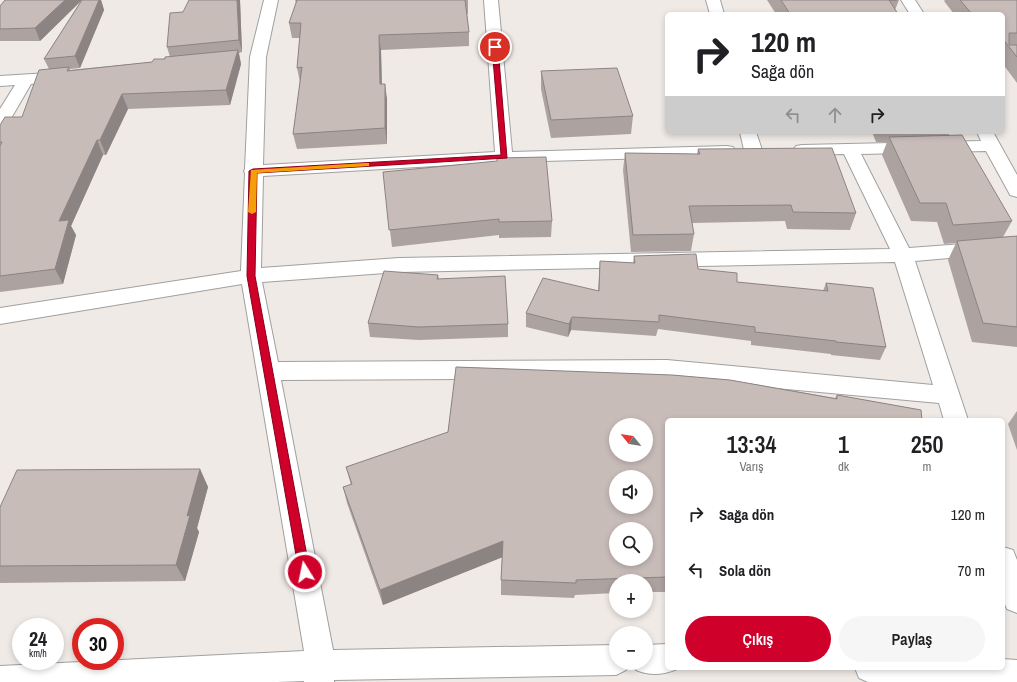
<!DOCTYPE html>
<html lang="tr">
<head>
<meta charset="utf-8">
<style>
	:root { --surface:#fff; --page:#f6f6f6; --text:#202124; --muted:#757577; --accent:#cf002a }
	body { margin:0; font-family:"Archivo Narrow",sans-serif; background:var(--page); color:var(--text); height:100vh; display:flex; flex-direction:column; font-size:15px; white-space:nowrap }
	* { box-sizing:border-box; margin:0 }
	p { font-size:13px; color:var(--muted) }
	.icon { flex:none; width:22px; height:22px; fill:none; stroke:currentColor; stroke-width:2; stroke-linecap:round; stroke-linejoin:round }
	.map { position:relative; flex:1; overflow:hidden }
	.side { position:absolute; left:665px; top:418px; width:340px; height:252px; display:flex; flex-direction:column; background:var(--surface); border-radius:6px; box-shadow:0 2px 6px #0003 }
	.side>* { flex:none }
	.guide { position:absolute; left:665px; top:12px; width:340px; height:122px; border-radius:6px; box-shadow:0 2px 6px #0003; background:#fff; color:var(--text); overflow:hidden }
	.needle { width:26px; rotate:300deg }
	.buttons { position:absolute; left:609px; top:418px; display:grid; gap:8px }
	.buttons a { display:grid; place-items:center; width:44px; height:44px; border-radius:50%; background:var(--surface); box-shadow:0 2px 6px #0003; font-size:20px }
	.speed { position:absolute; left:12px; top:618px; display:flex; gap:8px; font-size:20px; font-weight:700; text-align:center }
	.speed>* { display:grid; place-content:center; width:52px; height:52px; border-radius:50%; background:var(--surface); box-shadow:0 2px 6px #0003; line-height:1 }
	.speed small { font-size:10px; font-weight:400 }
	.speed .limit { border:6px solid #d22; background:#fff; color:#111 }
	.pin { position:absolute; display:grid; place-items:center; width:34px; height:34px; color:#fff; margin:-17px; border:2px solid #fff; border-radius:50%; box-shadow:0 1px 4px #0007 }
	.me { position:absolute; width:44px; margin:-22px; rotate:350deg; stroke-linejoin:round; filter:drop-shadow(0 0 3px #0008) }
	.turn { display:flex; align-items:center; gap:14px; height:84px; padding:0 20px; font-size:18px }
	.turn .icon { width:52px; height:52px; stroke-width:2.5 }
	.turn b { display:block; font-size:28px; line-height:34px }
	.lanes { display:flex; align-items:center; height:38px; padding:0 20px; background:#0003; justify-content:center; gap:20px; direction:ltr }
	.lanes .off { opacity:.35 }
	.eta { display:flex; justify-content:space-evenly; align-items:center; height:68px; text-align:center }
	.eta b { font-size:24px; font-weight:600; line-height:28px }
	.action { display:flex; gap:8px; margin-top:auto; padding:8px 20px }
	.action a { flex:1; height:46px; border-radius:24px; background:var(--accent); color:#fff; font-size:16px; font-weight:600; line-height:46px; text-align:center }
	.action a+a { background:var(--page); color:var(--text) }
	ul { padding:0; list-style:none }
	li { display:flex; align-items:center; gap:12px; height:56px; padding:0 20px }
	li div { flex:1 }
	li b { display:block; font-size:15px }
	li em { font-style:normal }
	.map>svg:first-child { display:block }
</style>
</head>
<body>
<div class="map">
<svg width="1017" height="682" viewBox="0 0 1017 682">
	<rect width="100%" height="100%" fill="#f0eae6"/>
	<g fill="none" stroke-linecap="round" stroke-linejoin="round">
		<defs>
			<g id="minor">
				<path d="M264 0H278L266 57 263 165 495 152 484 0H498L512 152 727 146 733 147 736 151 733 155 727 156 504 162 263 176 261 268 399 258 890 249 844 154 802 155 796 154 793 150 796 146 802 145 981 141 977 132H993L1017 175V197L1010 195 1008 191 986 151 861 154 909 248 1017 240V252L915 261 968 420H944L939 403 667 378 281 380 333 650 616 645V663H630L626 670 616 675 334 680V682H304V681L277 682H0V666L304 651 242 284 0 324V308L241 271 245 173 244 171 245 169 250 57ZM895 262 933 385 667 360 278 362 262 282 399 272Z"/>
				<path d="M706 0H720L724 14H710Z"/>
				<path d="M901 0H915L924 14H910Z"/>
				<path d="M65 72 71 74 73 77 71 80 31 84 6 127 0 128V109L15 85 0 86V76Z"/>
				<path d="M740 132H756L762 150 759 154 753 155 747 154 744 150Z"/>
				<path d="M1003 547 1013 550 1017 560V613L1007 609 1003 600Z"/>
				<path d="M667 644V668H678L677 669C663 675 650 676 636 670L632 663H646V645Z"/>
				<path d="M1003 659 1017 660V682H868L859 678 855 668H1003Z"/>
			</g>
		</defs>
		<use href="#minor" stroke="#a0a0a0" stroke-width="2"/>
		<use href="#minor" fill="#fff" fill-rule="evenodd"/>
	</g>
	<g fill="#aca29f" fill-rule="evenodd">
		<path d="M101 0 104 10 80 68 70 69V70L152 62 170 57 167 47 183 12 240 0 242 52 239 53 241 64 230 105 128 109 106 155H103L71 226 76 235 63 284 0 292V125L22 117 49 69 44 59 81 1 40 41H0V6Z"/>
		<path d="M295 0H468V14H467L469 32V46L381 50 382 84 387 99V144L297 149 293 134 300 82 297 68 300 38H292L289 23 296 3Z"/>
		<path d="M767 0H899L895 10 898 14H776Z"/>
		<path d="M945 0H1017V83L1003 64V14H954L944 1Z"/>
		<path d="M541 71 633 116 631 134 551 138 541 89Z"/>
		<path d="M796 132H950L949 135 1012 221 1003 237 1017 236V347L972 342 948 260 956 243 944 244 937 222 911 221 882 155 887 142H876L872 132Z"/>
		<path d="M698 149 856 213 850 230 787 229 785 221 692 223 694 234 691 251 631 252 623 170 625 153 697 154Z"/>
		<path d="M383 172 552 221 551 237 499 238V235L392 247Z"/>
		<path d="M634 256 698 269 737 282 823 291 826 283 886 347 880 360 831 355V354L751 345V341L658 329 656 336 571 330 568 337 526 327V313L598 291 600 261 633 263Z"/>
		<path d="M438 275 439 279 508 324V337L419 340 370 337 368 323Z"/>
		<path d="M456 367 672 375 730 380 835 398 837 395 921 410 922 420H667V592H646V581H616V593L575 595 574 598 501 595V580L502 557 383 605 347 503 343 487 351 485 346 467 448 432ZM616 425H646V455H616ZM616 477H646V507H616ZM616 529H646V559H616Z"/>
		<path d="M1017 411V450L1008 424Z"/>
		<path d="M200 469 208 487 197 528 199 532 185 581 0 583V507Z"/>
	</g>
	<g fill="#8c8482">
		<path d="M65 0H82L40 41 35 28Z"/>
		<path d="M99 0H101L104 10 80 68 75 56Z"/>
		<path d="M237 0H240L242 52 239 40Z"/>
		<path d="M379 35 381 50 382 99 380 84Z"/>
		<path d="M238 50 241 64 230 105 226 90Z"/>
		<path d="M385 84 387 99V144L385 128Z"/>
		<path d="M122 94 128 109 106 155 100 140Z"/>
		<path d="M97 140 103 155 71 226 76 235 63 284 55 269 59 221Z"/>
		<path d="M572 317 571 330 568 337 569 324Z"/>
		<path d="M200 469 208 487 197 528 199 532 185 581 176 565 187 516Z"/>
		<path d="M503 541V557L383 605 380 590Z"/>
	</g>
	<g fill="#c8bcb9" stroke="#8c8482" fill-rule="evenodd">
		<path d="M5 0H65L35 28 0 29V6Z"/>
		<path d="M82 0H99L75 56 44 59Z"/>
		<path d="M189 0H237L239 40 167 47 170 13 183 12Z"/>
		<path d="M297 0H465L469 32 379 35 380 84H385V128L293 134 302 67 297 68 301 23H289Z"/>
		<path d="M781 0H897H889L898 14H790Z"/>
		<path d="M960 0H1017V33H1009V45H1017V57L1003 39V14H972Z"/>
		<path d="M238 50 226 90 122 94 100 140H97L59 221 69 220 55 269 0 276V146L2 142H0V125L5 117H22L39 70 69 67 67 71 152 62 154 59H165V57Z"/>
		<path d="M617 68 633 116 551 120 541 71Z"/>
		<path d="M962 135 1012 221 953 225 946 203H920L889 137Z"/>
		<path d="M832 148 856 213 793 212 791 205 689 206 694 234 633 235 625 153 700 154 698 149Z"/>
		<path d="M546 157 552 221 499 222V219L389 230 383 172 497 161V158Z"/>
		<path d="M1017 236V327L983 323 957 241Z"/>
		<path d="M696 254 698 269 737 273V282L828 291 826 283 873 288 886 347 836 342V341L755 332V327L659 315V322L572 317 569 324 526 313 543 278 599 291 600 261 635 263 634 256Z"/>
		<path d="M384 271 438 275 437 279 505 276 508 324 418 327 368 323Z"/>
		<path d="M456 367 672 375 730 380 837 399V395L921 410 922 420H667V577L576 580V583L501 580 503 541 380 590 343 487 352 484 346 467 448 432ZM616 425H646V455H616ZM616 477H646V507H616ZM616 529H646V559H616Z"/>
		<path d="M200 469 187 516 190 515 176 565 0 566V507L17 470Z"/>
	</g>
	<path fill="#cf002a" stroke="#87001b" d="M495 45 498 47 507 158 257 173 255 276 310 572 309 576 305 577 301 576 299 572 247 276 249 171 253 169 501 155 492 47Z"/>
	<path fill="#f59e0b" d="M366 163H369V166L257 173 256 212 252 214 248 212 251 170Z"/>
</svg>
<div class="buttons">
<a><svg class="needle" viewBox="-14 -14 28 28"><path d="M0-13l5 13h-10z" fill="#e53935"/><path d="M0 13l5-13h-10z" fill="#757577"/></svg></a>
<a><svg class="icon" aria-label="sound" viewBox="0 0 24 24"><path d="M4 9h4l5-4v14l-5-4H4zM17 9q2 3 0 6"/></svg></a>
<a><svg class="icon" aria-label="search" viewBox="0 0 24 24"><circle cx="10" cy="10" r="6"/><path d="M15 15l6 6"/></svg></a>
<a>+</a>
<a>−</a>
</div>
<div class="speed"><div>24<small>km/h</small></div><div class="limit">30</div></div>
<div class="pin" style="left:495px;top:47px;background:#d93025"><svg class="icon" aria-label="arrive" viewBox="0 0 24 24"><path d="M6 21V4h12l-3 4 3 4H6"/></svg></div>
<svg class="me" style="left:305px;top:572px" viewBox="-20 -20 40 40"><circle r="17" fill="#cf002a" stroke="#fff" stroke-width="3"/><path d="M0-11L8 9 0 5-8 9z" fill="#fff"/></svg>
<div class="guide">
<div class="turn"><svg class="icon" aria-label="right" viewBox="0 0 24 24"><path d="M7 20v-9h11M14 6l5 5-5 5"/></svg><div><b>120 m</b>Sağa dön</div></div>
<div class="lanes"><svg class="icon off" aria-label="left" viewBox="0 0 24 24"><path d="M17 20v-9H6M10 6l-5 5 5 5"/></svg><svg class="icon off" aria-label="ahead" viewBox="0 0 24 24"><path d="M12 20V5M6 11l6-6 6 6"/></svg><svg class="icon" aria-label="right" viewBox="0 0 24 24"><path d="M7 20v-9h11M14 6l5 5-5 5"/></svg></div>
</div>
<section class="side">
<div class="eta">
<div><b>13:34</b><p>Varış</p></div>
<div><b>1</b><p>dk</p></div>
<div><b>250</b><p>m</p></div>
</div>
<ul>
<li><svg class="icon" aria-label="right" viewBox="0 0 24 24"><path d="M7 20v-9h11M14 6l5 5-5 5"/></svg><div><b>Sağa dön</b></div><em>120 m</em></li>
<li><svg class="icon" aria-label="left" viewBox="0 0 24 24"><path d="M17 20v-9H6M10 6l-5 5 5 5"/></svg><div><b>Sola dön</b></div><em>70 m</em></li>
</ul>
<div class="action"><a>Çıkış</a><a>Paylaş</a></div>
</section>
</div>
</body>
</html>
